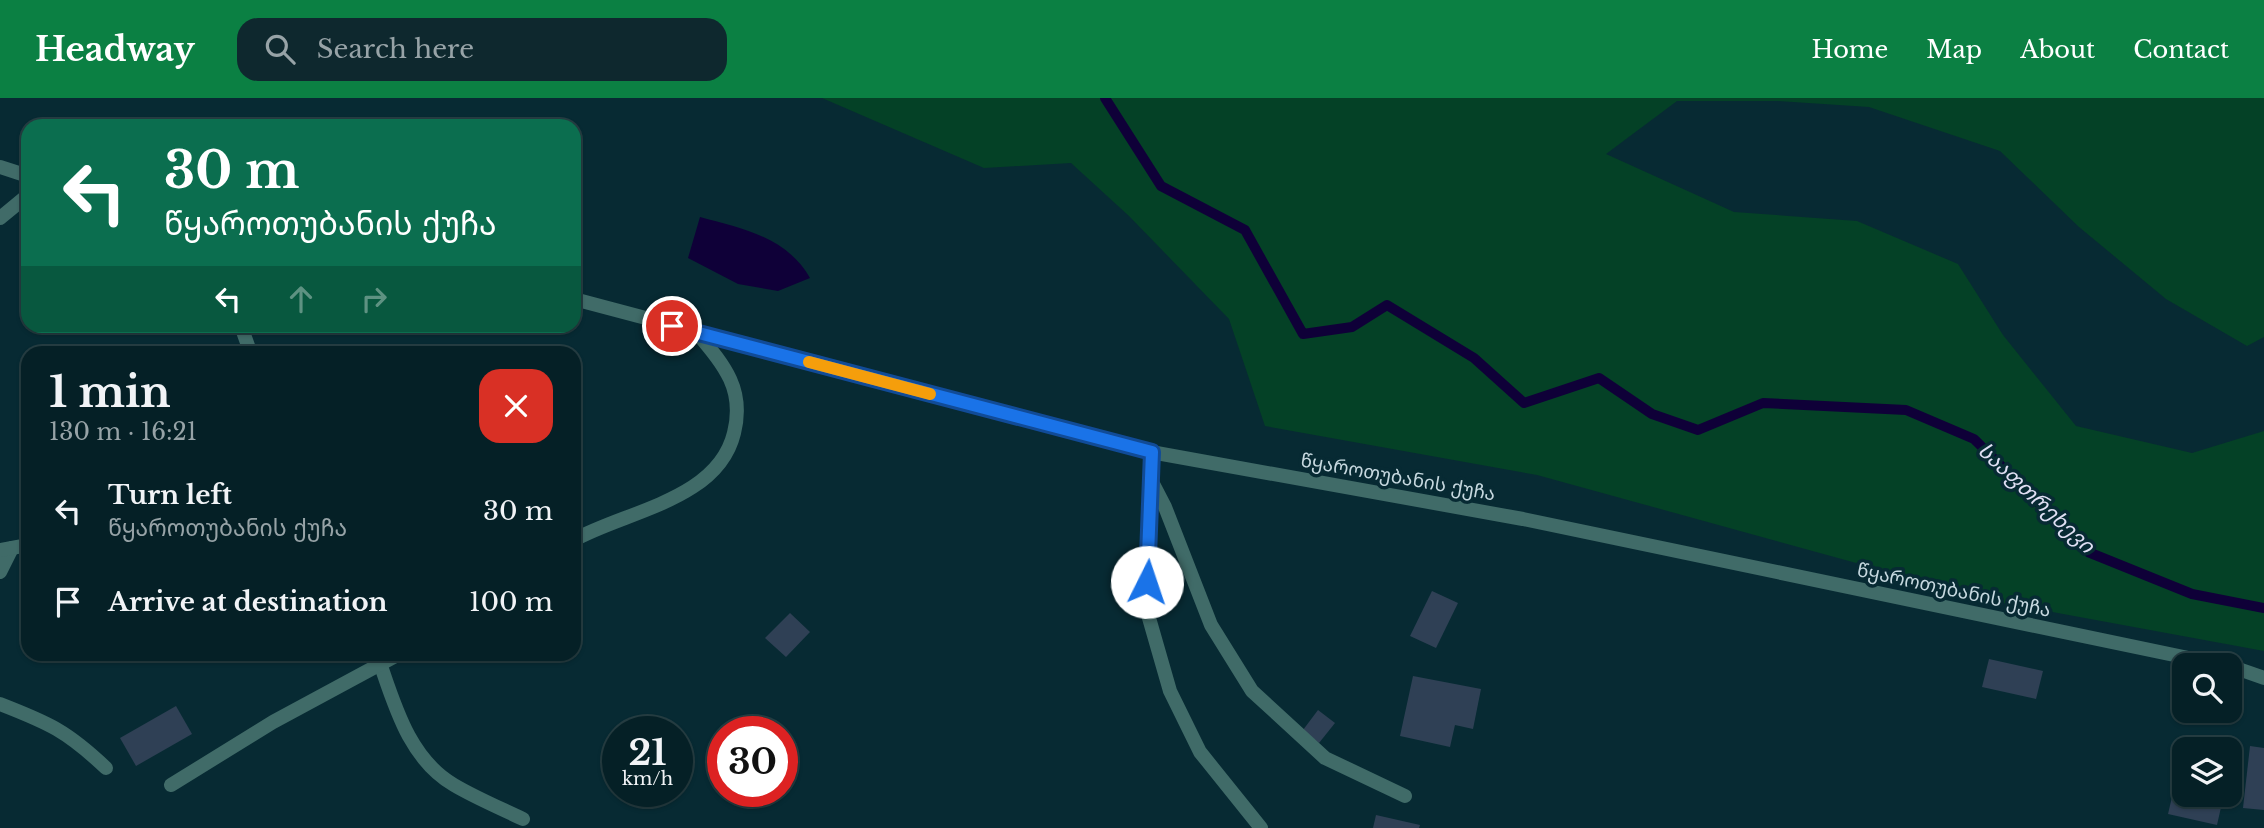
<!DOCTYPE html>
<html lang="en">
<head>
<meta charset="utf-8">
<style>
	:root { --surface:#052026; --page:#0e282e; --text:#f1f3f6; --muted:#97a3a7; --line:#263e43; --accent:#0b8043 }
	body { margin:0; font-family:"Libre Baskerville","Noto Sans Georgian",serif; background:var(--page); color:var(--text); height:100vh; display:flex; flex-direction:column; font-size:26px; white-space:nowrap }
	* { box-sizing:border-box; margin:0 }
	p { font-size:23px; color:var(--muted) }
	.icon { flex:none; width:38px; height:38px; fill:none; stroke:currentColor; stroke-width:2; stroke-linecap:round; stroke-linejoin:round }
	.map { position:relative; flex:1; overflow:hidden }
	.details { position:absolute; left:21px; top:248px; width:560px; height:315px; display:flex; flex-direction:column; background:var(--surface); border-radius:21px; box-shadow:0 2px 5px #0004,0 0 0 2px var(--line) }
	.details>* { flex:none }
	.hud { position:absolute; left:21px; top:21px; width:560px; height:214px; border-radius:21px; box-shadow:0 2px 5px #0004,0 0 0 2px var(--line); background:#0b6e4f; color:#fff; overflow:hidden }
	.tools { position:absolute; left:2172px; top:555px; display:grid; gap:14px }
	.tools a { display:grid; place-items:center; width:70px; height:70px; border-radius:14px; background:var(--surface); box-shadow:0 2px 5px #0004,0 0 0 2px var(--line); font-size:35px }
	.speed { position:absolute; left:602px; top:618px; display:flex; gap:14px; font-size:35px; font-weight:700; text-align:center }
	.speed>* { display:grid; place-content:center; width:91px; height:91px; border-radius:50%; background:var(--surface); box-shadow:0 2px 5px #0004,0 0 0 2px var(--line); line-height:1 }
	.speed small { font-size:18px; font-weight:400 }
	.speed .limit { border:10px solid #d22; background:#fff; color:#111 }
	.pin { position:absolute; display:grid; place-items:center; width:60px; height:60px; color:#fff; margin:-30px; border:4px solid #fff; border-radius:50%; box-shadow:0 2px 7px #0007 }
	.me { position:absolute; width:77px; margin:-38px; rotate:4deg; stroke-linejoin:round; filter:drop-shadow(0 0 5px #0008) }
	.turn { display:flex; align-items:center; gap:24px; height:147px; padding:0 28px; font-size:32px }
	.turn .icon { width:91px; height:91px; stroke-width:2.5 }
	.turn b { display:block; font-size:49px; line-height:60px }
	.lanes { display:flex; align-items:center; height:66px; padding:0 28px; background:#0003; justify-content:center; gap:35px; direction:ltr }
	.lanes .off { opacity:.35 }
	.round { display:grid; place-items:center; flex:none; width:74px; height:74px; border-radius:21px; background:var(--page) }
	.overview { display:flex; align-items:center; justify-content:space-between; height:119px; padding:0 28px }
	h1 { font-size:42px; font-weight:800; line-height:52px }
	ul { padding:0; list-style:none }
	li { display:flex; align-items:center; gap:21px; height:91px; padding:0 28px }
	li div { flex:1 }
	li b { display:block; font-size:26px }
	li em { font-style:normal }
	header { display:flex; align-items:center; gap:42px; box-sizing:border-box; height:98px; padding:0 35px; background:var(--accent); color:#fff }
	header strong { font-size:33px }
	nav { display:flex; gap:38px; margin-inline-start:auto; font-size:24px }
	.search { width:490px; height:63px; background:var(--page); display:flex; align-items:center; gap:18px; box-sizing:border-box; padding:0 24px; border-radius:21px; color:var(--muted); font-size:26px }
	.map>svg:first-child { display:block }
</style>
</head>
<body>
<header>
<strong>Headway</strong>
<div class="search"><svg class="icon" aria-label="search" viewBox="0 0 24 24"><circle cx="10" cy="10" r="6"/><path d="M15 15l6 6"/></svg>Search here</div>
<nav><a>Home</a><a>Map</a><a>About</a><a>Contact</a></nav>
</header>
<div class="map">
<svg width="2264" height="730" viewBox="0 0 2264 730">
	<rect width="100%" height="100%" fill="#072a33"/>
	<path fill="#044126" d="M822 0H2264V239L2247 248 2166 201 2079 129 2000 53 1869 9 1777 3H1677L1606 56 1734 114 1857 123 1958 166 2003 237 2076 328 2192 355 2264 333V553L1998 504 1537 377 1265 328 1229 221 1129 118 1071 65 984 70Z"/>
	<path fill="#0f0038" d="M700 119C741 130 787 139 810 180L778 193 738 186 688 160Z"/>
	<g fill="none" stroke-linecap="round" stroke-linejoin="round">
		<path stroke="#0f0038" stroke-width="10" d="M1105 0 1161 88 1245 132 1303 236 1352 229 1387 207 1474 260 1524 305 1599 280 1652 316 1698 332 1763 305 1906 312 1974 341 2088 454 2192 496 2264 510"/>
	</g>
	<g fill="#2f4055">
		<path d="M1432 493 1458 505 1436 550 1410 538Z"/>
		<path d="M790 515 810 534 786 559 765 540Z"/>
		<path d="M1989 561 2043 573 2036 601 1982 589Z"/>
		<path d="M1413 578 1481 591 1473 631 1455 627 1450 649 1400 638Z"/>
		<path d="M176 608 192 636 136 668 120 640Z"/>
		<path d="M1318 612 1335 625 1319 645 1303 632Z"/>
		<path d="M2250 648 2264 650V712L2243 710Z"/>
		<path d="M2183 652 2184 696H2224L2217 727 2168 716Z"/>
		<path d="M1376 717 1420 727 1419 730H1373Z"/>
	</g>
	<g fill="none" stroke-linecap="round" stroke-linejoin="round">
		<g stroke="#406b68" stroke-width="14">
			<path d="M1151 382 1165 409 1211 527 1252 593 1325 660 1405 698"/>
			<path d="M574 442C626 413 718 402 734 335 745 291 724 267 697 235"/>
			<path d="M0 474 12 450"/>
			<path d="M381 568C396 612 411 662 454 687 476 700 500 710 523 721"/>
			<path d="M0 606C49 625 67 633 106 670"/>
			<path d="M171 687 273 624 399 556"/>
		</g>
		<g stroke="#406b68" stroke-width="14">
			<path d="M0 69 28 78"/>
			<path d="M0 120 28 97"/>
			<path d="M574 201 1151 354 1523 421 2222 567"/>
			<path d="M241 228 251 256"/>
			<path d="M1151 354 1145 506 1170 593 1200 654 1261 730"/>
			<path d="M0 452 28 447"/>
			<path d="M2230 568 2264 580"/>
		</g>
	</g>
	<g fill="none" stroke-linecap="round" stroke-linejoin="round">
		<defs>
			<path id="route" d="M672 228 1152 354 1147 484"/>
		</defs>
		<use href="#route" stroke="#114b97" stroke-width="18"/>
		<use href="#route" stroke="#1a73e8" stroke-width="12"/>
		<path stroke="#f59e0b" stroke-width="12" d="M809 264 930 296"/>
	</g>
	<g text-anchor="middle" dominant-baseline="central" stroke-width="7" stroke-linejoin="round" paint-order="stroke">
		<g font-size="19" fill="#c6d8df" stroke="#072a33">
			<text transform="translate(1398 379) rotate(10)">წყაროთუბანის ქუჩა</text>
			<text transform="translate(1954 492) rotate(12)">წყაროთუბანის ქუჩა</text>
		</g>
		<g font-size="21" font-style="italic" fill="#e0e0f4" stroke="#072a33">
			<text transform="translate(2036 400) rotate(43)">სააფთრეხევი</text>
		</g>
	</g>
</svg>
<div class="tools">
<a><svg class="icon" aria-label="search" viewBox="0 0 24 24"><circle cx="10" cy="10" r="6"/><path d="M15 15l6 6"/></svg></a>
<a><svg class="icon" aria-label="layers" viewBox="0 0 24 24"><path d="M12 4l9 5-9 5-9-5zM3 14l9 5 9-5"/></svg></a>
</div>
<div class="speed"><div>21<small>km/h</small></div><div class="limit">30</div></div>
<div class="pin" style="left:672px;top:228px;background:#d93025"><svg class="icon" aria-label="arrive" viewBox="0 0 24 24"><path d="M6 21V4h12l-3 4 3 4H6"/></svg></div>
<svg class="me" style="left:1147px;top:484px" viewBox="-20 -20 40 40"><circle r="19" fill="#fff"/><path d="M0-13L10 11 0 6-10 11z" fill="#1a73e8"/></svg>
<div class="hud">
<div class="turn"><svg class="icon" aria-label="left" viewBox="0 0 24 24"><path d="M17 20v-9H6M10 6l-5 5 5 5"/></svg><div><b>30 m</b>წყაროთუბანის ქუჩა</div></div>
<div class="lanes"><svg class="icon" aria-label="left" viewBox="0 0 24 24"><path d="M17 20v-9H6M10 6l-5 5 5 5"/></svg><svg class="icon off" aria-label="ahead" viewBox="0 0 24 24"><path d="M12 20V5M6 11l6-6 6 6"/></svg><svg class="icon off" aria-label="right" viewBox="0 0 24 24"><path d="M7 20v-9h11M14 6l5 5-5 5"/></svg></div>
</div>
<section class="details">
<div class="overview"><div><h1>1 min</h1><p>130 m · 16:21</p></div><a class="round" style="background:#d93025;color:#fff"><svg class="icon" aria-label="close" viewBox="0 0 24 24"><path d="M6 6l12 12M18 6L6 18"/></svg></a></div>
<ul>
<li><svg class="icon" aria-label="left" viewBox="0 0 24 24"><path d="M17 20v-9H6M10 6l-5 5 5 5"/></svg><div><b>Turn left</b><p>წყაროთუბანის ქუჩა</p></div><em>30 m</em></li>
<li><svg class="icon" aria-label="arrive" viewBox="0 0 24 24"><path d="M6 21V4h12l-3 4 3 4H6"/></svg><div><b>Arrive at destination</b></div><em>100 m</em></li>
</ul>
</section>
</div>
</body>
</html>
